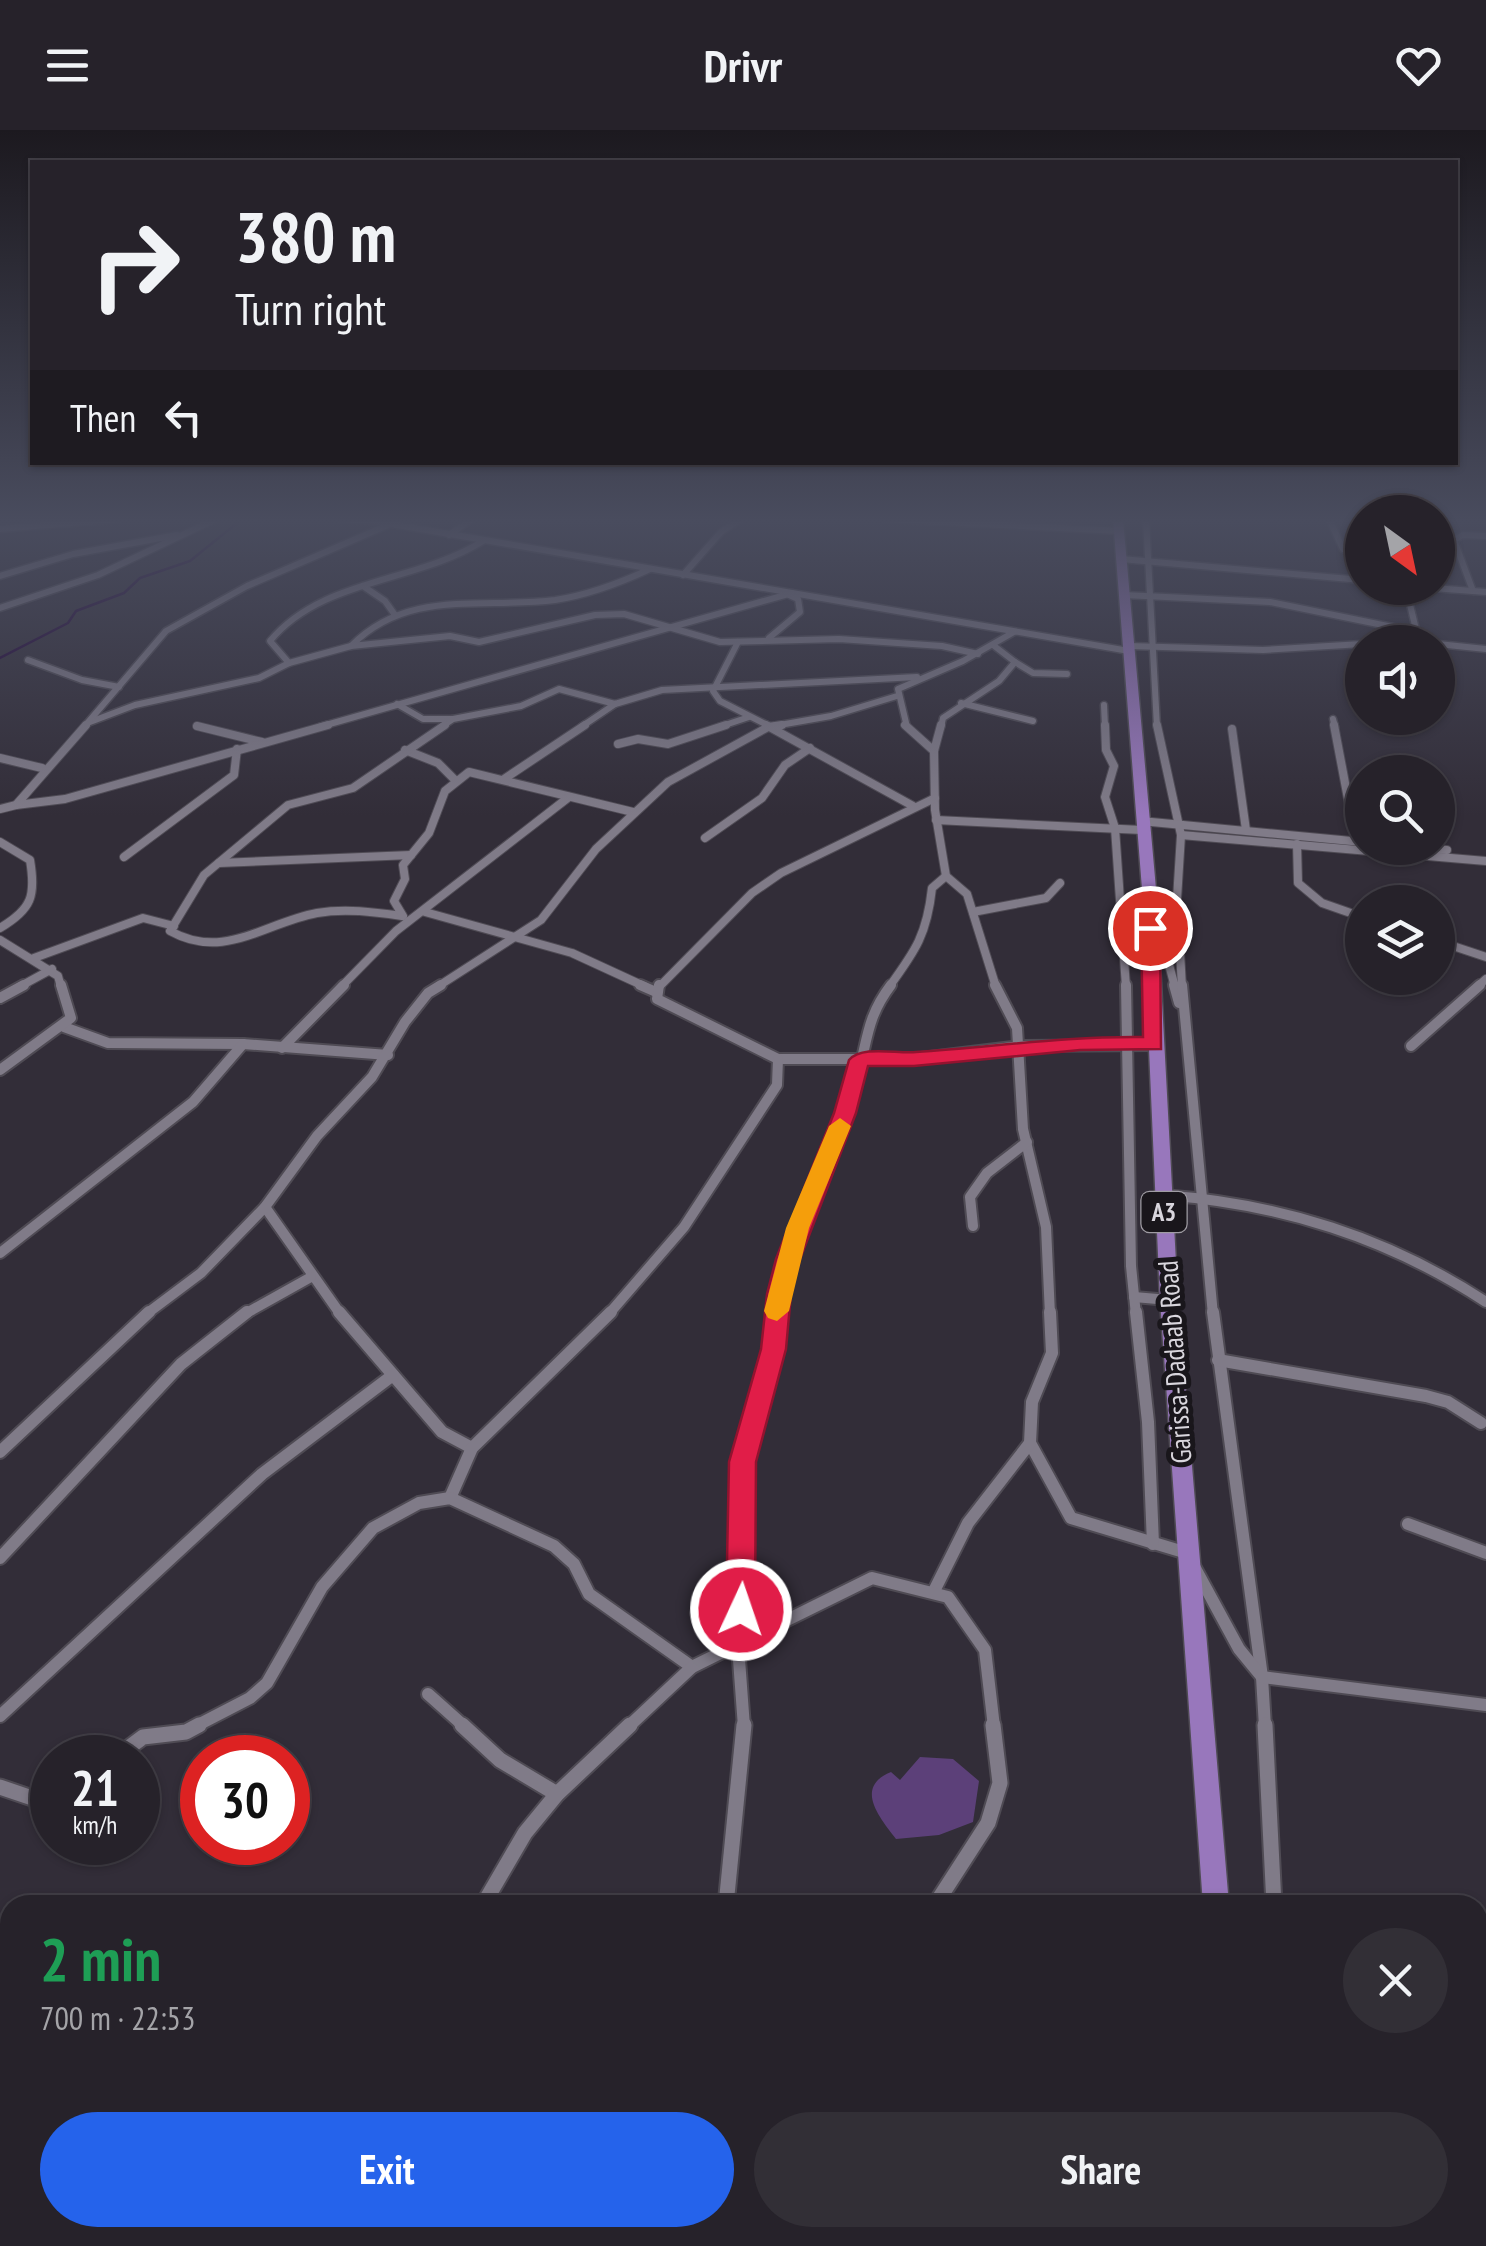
<!DOCTYPE html>
<html lang="en">
<head>
<meta charset="utf-8">
<style>
	:root { --surface:#26222a; --page:#322f36; --text:#f1f3f6; --muted:#a4a4a8; --line:#423f47; --accent:#2563eb }
	body { margin:0; font-family:"PT Sans Narrow",sans-serif; background:var(--page); color:var(--text); height:100vh; display:flex; flex-direction:column; font-size:38px; white-space:nowrap }
	* { box-sizing:border-box; margin:0 }
	p { font-size:32px; color:var(--muted) }
	.icon { flex:none; width:55px; height:55px; fill:none; stroke:currentColor; stroke-width:2; stroke-linecap:round; stroke-linejoin:round }
	.map { position:relative; flex:1; overflow:hidden }
	.sheet { position:absolute; left:0px; top:1765px; width:1488px; height:352px; display:flex; flex-direction:column; background:var(--surface); border-radius:30px 30px 0 0; box-shadow:0 2px 8px #0004,0 0 0 2px var(--line) }
	.sheet>* { flex:none }
	.banner { position:absolute; left:30px; top:30px; width:1428px; height:305px; border-radius:0px; box-shadow:0 2px 8px #0004,0 0 0 2px var(--line); background:#26222a; color:var(--text); overflow:hidden }
	.needle { width:65px; rotate:147deg }
	.tools { position:absolute; left:1345px; top:365px; display:grid; gap:20px }
	.tools a { display:grid; place-items:center; width:110px; height:110px; border-radius:50%; background:var(--surface); box-shadow:0 2px 8px #0004,0 0 0 2px var(--line); font-size:50px }
	.speed { position:absolute; left:30px; top:1605px; display:flex; gap:20px; font-size:50px; font-weight:700; text-align:center }
	.speed>* { display:grid; place-content:center; width:130px; height:130px; border-radius:50%; background:var(--surface); box-shadow:0 2px 8px #0004,0 0 0 2px var(--line); line-height:1 }
	.speed small { font-size:25px; font-weight:400 }
	.speed .limit { border:15px solid #d22; background:#fff; color:#111 }
	.pin { position:absolute; display:grid; place-items:center; width:85px; height:85px; color:#fff; margin:-42px; border:5px solid #fff; border-radius:50%; box-shadow:0 2px 10px #0007 }
	.me { position:absolute; width:110px; margin:-55px; rotate:3deg; stroke-linejoin:round; filter:drop-shadow(0 0 8px #0008) }
	.turn { display:flex; align-items:center; gap:35px; height:210px; padding:0 40px; font-size:45px }
	.turn .icon { width:130px; height:130px; stroke-width:2.5 }
	.turn b { display:block; font-size:70px; line-height:85px }
	.then { display:flex; align-items:center; height:95px; padding:0 40px; background:#0003; gap:20px; font-size:38px }
	.round { display:grid; place-items:center; flex:none; width:105px; height:105px; border-radius:52px; background:var(--page) }
	.head { display:flex; align-items:center; justify-content:space-between; height:170px; padding:0 40px }
	h1 { font-size:60px; font-weight:600; line-height:75px; color:#1e9e55 }
	.action { display:flex; gap:20px; margin-top:auto; padding:20px 40px }
	.action a { flex:1; height:115px; border-radius:60px; background:var(--accent); color:#fff; font-size:40px; font-weight:600; line-height:115px; text-align:center }
	.action a+a { background:var(--page); color:var(--text) }
	header { display:flex; justify-content:space-between; align-items:center; height:130px; padding:0 40px; background:var(--surface); font-size:45px; font-weight:600 }
	.map>svg:first-child { display:block }
</style>
</head>
<body>
<header><svg class="icon" aria-label="menu" viewBox="0 0 24 24"><path d="M4 6h16M4 12h16M4 18h16"/></svg>Drivr<svg class="icon" aria-label="heart" viewBox="0 0 24 24"><path d="M12 20l-8-8c-3-5 5-10 8-4 3-6 11-1 8 4z"/></svg></header>
<div class="map">
<svg width="1486" height="2116" viewBox="0 0 1486 2116">
	<rect width="100%" height="100%" fill="#322d38"/>
	<path fill="#5c4079" d="M920 1627 953 1629 979 1651 973 1692 939 1705 896 1709C879 1687 854 1657 891 1642L900 1650Z"/>
	<g fill="none" stroke-linecap="round" stroke-linejoin="round">
		<path stroke="#200137" stroke-width="2.5" d="M0 528 68 493 76 481 124 463 140 448 190 431 242 389"/>
		<defs>
			<g id="street-far4">
				<path d="M340 389 374 391 1129 521"/>
				<path d="M885 389 1119 401"/>
				<path d="M1146 389 1157 597"/>
				<path d="M1329 389 1343 419 1362 426"/>
				<path d="M0 399 119 389"/>
				<path d="M449 405 472 389"/>
				<path d="M1121 429 1362 450"/>
				<path d="M683 445 721 402 741 389"/>
				<path d="M0 446 73 424 177 405"/>
				<path d="M363 456 385 471 395 485"/>
				<path d="M1406 458 1419 512"/>
				<path d="M1433 458 1486 462"/>
				<path d="M1473 461 1454 410 1463 405 1486 406"/>
				<path d="M1124 465 1270 472 1417 502"/>
				<path d="M0 478 98 445 216 389"/>
				<path d="M769 508 800 482 798 469 789 465"/>
				<path d="M738 512 713 561 720 571 771 597"/>
				<path d="M1438 514 1486 519"/>
				<path d="M351 516C408 458 482 479 555 470 588 465 620 453 650 439"/>
				<path d="M1129 516 1263 520 1362 514"/>
				<path d="M28 530 82 550 119 557"/>
				<path d="M1015 532 1033 543 1067 544"/>
				<path d="M289 533 270 511C322 448 416 453 483 411"/>
				<path d="M961 573 1033 591"/>
				<path d="M397 574 423 589H452"/>
				<path d="M1104 575 1105 597"/>
				<path d="M1333 589 1335 597"/>
				<path d="M90 592 135 575 259 548 289 533 351 516 450 506 479 512 595 485 624 484 720 512 839 509 942 516 978 524"/>
				<path d="M197 596 201 597"/>
				<path d="M84 597 166 501 247 456 388 395"/>
				<path d="M319 597 792 463"/>
				<path d="M441 597 453 589 521 576 559 559 615 574 662 560 917 547"/>
				<path d="M581 597 615 574"/>
				<path d="M719 597 749 587"/>
				<path d="M768 597 831 586 897 566"/>
				<path d="M907 597 898 559 963 531 1014 502"/>
				<path d="M941 597 943 588 999 551 1015 532 993 515"/>
			</g>
			<g id="street-far3">
				<path d="M766 595 913 676"/>
				<path d="M905 595 934 621"/>
				<path d="M941 595 934 621 935 680 946 746 967 764 996 857"/>
				<path d="M1105 595 1106 620 1114 636 1105 667 1115 698 1126 857"/>
				<path d="M1157 595 1181 705 1177 769 1182 857"/>
				<path d="M1334 595 1356 711"/>
				<path d="M197 596 262 612"/>
				<path d="M1232 599 1246 700"/>
				<path d="M618 614 638 609 668 614 726 595"/>
				<path d="M405 620 438 633 455 650"/>
				<path d="M0 628 42 638"/>
				<path d="M504 649 585 595"/>
				<path d="M16 675 65 669 328 595"/>
				<path d="M0 679 16 675 86 595"/>
				<path d="M936 690 1142 700"/>
				<path d="M1141 691 1362 712"/>
				<path d="M1181 705 1486 731"/>
				<path d="M705 708 762 668 785 635 810 618"/>
				<path d="M0 712 30 730C36 766 32 779 0 798"/>
				<path d="M1297 714 1298 753 1322 773 1362 787"/>
				<path d="M1421 718 1447 720"/>
				<path d="M124 727 234 645 237 619"/>
				<path d="M219 733 411 725"/>
				<path d="M425 782 572 823 646 857"/>
				<path d="M973 782 1046 768 1060 753"/>
				<path d="M1155 783 1175 857"/>
				<path d="M402 786C374 782 345 778 317 783 264 793 224 831 170 801L204 745 288 675 353 658 445 595"/>
				<path d="M403 786 394 771 405 749 403 735 429 703 445 661 469 642 633 682"/>
				<path d="M0 810 58 846 61 857"/>
				<path d="M1438 811 1486 827"/>
				<path d="M34 828 143 788 174 796"/>
				<path d="M19 857 52 839"/>
				<path d="M341 857 396 801 569 667"/>
				<path d="M437 857 541 790 596 719 668 652 768 597 782 595"/>
				<path d="M659 857 752 763 781 743 935 668"/>
				<path d="M889 857C916 820 927 804 932 758L946 746"/>
				<path d="M1477 857 1486 849"/>
			</g>
			<g id="street-far2">
				<path d="M640 855 656 862"/>
				<path d="M659 855 657 869 778 929H913L1021 916 1154 915"/>
				<path d="M995 855 1017 898 1023 999 1046 1097 1050 1185"/>
				<path d="M1126 855 1131 1136 1136 1185"/>
				<path d="M1174 855 1179 873"/>
				<path d="M1182 855 1213 1185"/>
				<path d="M0 868 24 855"/>
				<path d="M64 897 108 913 243 914 388 925"/>
				<path d="M1411 916 1480 855"/>
				<path d="M282 918 344 855"/>
				<path d="M0 940 71 888 61 855"/>
				<path d="M1163 1065C1281 1074 1387 1107 1486 1172"/>
				<path d="M265 1077 341 1185"/>
				<path d="M973 1096 970 1067 987 1043 1027 1012"/>
				<path d="M0 1123 193 972 243 914"/>
				<path d="M1134 1167 1169 1170"/>
				<path d="M145 1185 201 1143 265 1077 317 1006 372 947 405 892 428 863 441 855"/>
				<path d="M243 1185 311 1147"/>
				<path d="M608 1185 684 1097 777 955 778 929"/>
				<path d="M777 1185C785 1101 833 1028 857 948 868 910 866 888 891 855"/>
			</g>
			<g id="street-far1">
				<path d="M339 1182 442 1302 472 1318"/>
				<path d="M1050 1182 1052 1223 1032 1272 1030 1313 1071 1388 1187 1423"/>
				<path d="M1136 1182 1148 1292 1153 1414"/>
				<path d="M1213 1182 1262 1547 1265 1597"/>
				<path d="M1218 1230 1426 1266 1448 1272 1481 1293"/>
				<path d="M0 1322 149 1182"/>
				<path d="M450 1368 472 1318 611 1182"/>
				<path d="M1408 1394 1486 1423"/>
				<path d="M0 1428 181 1234 247 1182"/>
				<path d="M1195 1438 1239 1519 1262 1547 1486 1575"/>
				<path d="M934 1461 968 1393 1030 1313"/>
				<path d="M428 1564 465 1597"/>
				<path d="M0 1586 262 1344 393 1245"/>
				<path d="M194 1597 250 1568 267 1553 322 1457 373 1398 419 1373 450 1368 554 1416 574 1434 589 1464 692 1537"/>
				<path d="M628 1597 692 1537 872 1448 948 1467 985 1520 994 1597"/>
				<path d="M744 1597 738 1516 744 1445 742 1331 761 1274 777 1182"/>
			</g>
			<g id="street">
				<path d="M462 1595 500 1630 557 1664"/>
				<path d="M1265 1595 1274 1775"/>
				<path d="M115 1628 143 1607 186 1602 199 1595"/>
				<path d="M0 1657 41 1671 52 1667"/>
				<path d="M483 1775 525 1703 557 1664 630 1595"/>
				<path d="M726 1775 744 1595"/>
				<path d="M935 1775 988 1693 1000 1653 993 1595"/>
				<path d="M1312 2108 1313 2116"/>
				<path d="M106 2116 110 2108"/>
				<path d="M356 2116 360 2108"/>
				<path d="M644 2116 647 2108"/>
			</g>
			<g id="highway">
				<path d="M1113 389H1123L1156 759 1178 1170 1229 1775H1203L1160 1170 1142 759Z"/>
				<path d="M1229 2108H1259L1260 2116H1230Z"/>
			</g>
		</defs>
		<use href="#street-far4" stroke="#4f4b54" stroke-width="9"/>
		<use href="#street-far3" stroke="#4f4b54" stroke-width="10"/>
		<use href="#street-far2" stroke="#4f4b54" stroke-width="14"/>
		<use href="#street-far1" stroke="#4f4b54" stroke-width="16"/>
		<use href="#street" stroke="#4f4b54" stroke-width="19"/>
		<use href="#highway" stroke="#4f4b54" stroke-width="3"/>
		<use href="#street-far4" stroke="#807b88" stroke-width="6"/>
		<use href="#street-far3" stroke="#807b88" stroke-width="8"/>
		<use href="#street-far2" stroke="#807b88" stroke-width="10"/>
		<use href="#street-far1" stroke="#807b88" stroke-width="12"/>
		<use href="#street" stroke="#807b88" stroke-width="15"/>
		<use href="#highway" fill="#9877bc" fill-rule="evenodd"/>
	</g>
	<linearGradient id="sky" x2="0" y2="1"><stop stop-color="#1c191f"/><stop offset="0.57" stop-color="#494c5e"/><stop offset="1" stop-color="#494c5e" stop-opacity="0"/></linearGradient>
	<rect width="1486" height="686" fill="url(#sky)"/>
	<path fill="#e11d48" stroke="#92132f" stroke-width="2.5" d="M1150 792 1160 798 1161 919 1080 920 914 936H868L856 983 800 1129 791 1164 786 1219 756 1332 755 1480 751 1490 741 1494 730 1490 726 1480 729 1332 761 1219 767 1164 776 1129 834 983 849 930C862 915 897 924 916 922 993 917 1067 906 1143 907L1141 798Z"/>
	<path fill="#f59e0b" d="M840 988 851 996 809 1098 789 1181 777 1191 768 1188 764 1181 786 1098 829 996Z"/>
	<g text-anchor="middle" dominant-baseline="central" stroke-width="10" stroke-linejoin="round" paint-order="stroke">
		<rect fill="#19161b" stroke="#9f9ca3" stroke-width="2.5" x="1141.5" y="1062" width="45" height="40" rx="8"/>
		<g font-size="25" font-weight="bold" fill="#d9d6dd">
			<text x="1164" y="1082">A3</text>
		</g>
		<g font-size="28" fill="#d9d6dd" stroke="#19161b">
			<text transform="translate(1174 1232) rotate(-94)">Garissa-Dadaab Road</text>
		</g>
	</g>
</svg>
<div class="tools">
<a><svg class="needle" viewBox="-14 -14 28 28"><path d="M0-13l5 13h-10z" fill="#e53935"/><path d="M0 13l5-13h-10z" fill="#a4a4a8"/></svg></a>
<a><svg class="icon" aria-label="sound" viewBox="0 0 24 24"><path d="M4 9h4l5-4v14l-5-4H4zM17 9q2 3 0 6"/></svg></a>
<a><svg class="icon" aria-label="search" viewBox="0 0 24 24"><circle cx="10" cy="10" r="6"/><path d="M15 15l6 6"/></svg></a>
<a><svg class="icon" aria-label="layers" viewBox="0 0 24 24"><path d="M12 4l9 5-9 5-9-5zM3 14l9 5 9-5"/></svg></a>
</div>
<div class="speed"><div>21<small>km/h</small></div><div class="limit">30</div></div>
<div class="pin" style="left:1150px;top:798px;background:#d93025"><svg class="icon" aria-label="arrive" viewBox="0 0 24 24"><path d="M6 21V4h12l-3 4 3 4H6"/></svg></div>
<svg class="me" style="left:741px;top:1480px" viewBox="-20 -20 40 40"><circle r="17" fill="#e11d48" stroke="#fff" stroke-width="3"/><path d="M0-11L8 9 0 5-8 9z" fill="#fff"/></svg>
<div class="banner">
<div class="turn"><svg class="icon" aria-label="right" viewBox="0 0 24 24"><path d="M7 20v-9h11M14 6l5 5-5 5"/></svg><div><b>380 m</b>Turn right</div></div>
<div class="then">Then<svg class="icon" aria-label="left" viewBox="0 0 24 24"><path d="M17 20v-9H6M10 6l-5 5 5 5"/></svg></div>
</div>
<section class="sheet">
<div class="head"><div><h1>2 min</h1><p>700 m · 22:53</p></div><a class="round"><svg class="icon" aria-label="close" viewBox="0 0 24 24"><path d="M6 6l12 12M18 6L6 18"/></svg></a></div>
<div class="action"><a>Exit</a><a>Share</a></div>
</section>
</div>
</body>
</html>
